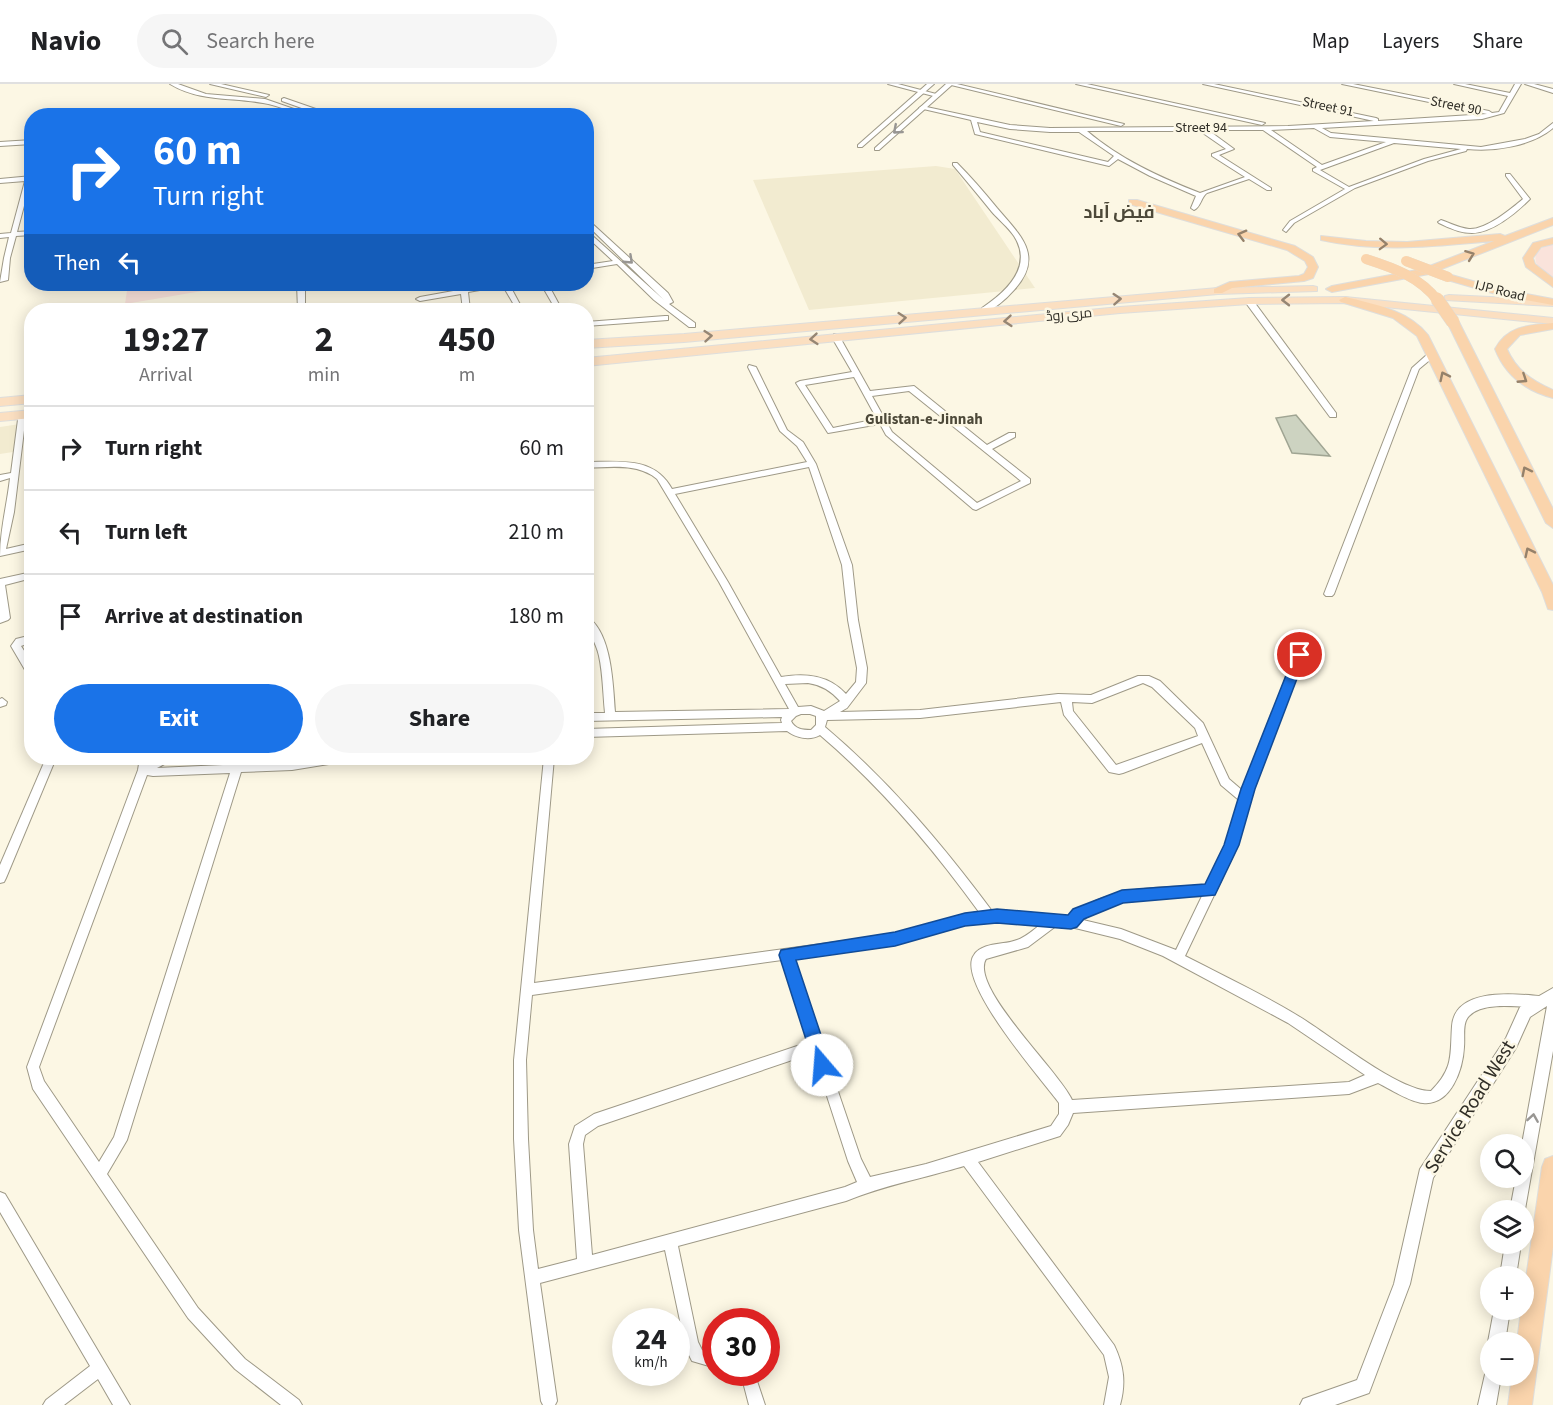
<!DOCTYPE html>
<html lang="en">
<head>
<meta charset="utf-8">
<style>
	:root { --surface:#fff; --page:#f6f6f6; --text:#202124; --muted:#757577; --line:#e0e0e0; --accent:#1a73e8 }
	body { margin:0; font-family:"Source Sans 3",Cairo,sans-serif; background:var(--page); color:var(--text); height:100vh; display:flex; flex-direction:column; font-size:22px; white-space:nowrap }
	* { box-sizing:border-box; margin:0 }
	p { font-size:20px; color:var(--muted) }
	.icon { flex:none; width:33px; height:33px; fill:none; stroke:currentColor; stroke-width:2; stroke-linecap:round; stroke-linejoin:round }
	.map { position:relative; flex:1; overflow:hidden }
	.panel { position:absolute; left:24px; top:219px; width:570px; height:462px; display:flex; flex-direction:column; background:var(--surface); border-radius:24px; box-shadow:0 3px 15px #0003 }
	.panel>* { flex:none }
	.top-card { position:absolute; left:24px; top:24px; width:570px; height:183px; border-radius:24px; box-shadow:0 3px 15px #0003; background:#1a73e8; color:#fff; overflow:hidden }
	.fabs { position:absolute; left:1480px; top:1050px; display:grid; gap:12px }
	.fabs a { display:grid; place-items:center; width:54px; height:54px; border-radius:50%; background:var(--surface); box-shadow:0 3px 15px #0003; font-size:30px }
	.speed { position:absolute; left:612px; top:1224px; display:flex; gap:12px; font-size:30px; font-weight:700; text-align:center }
	.speed>* { display:grid; place-content:center; width:78px; height:78px; border-radius:50%; background:var(--surface); box-shadow:0 3px 15px #0003; line-height:1 }
	.speed small { font-size:15px; font-weight:400 }
	.speed .limit { border:9px solid #d22; background:#fff; color:#111 }
	.pin { position:absolute; display:grid; place-items:center; width:51px; height:51px; color:#fff; margin:-26px; border:3px solid #fff; border-radius:50%; box-shadow:0 2px 6px #0007 }
	.me { position:absolute; width:66px; margin:-33px; rotate:342deg; stroke-linejoin:round; filter:drop-shadow(0 0 4px #0008) }
	.turn { display:flex; align-items:center; gap:21px; height:126px; padding:0 30px; font-size:27px }
	.turn .icon { width:78px; height:78px; stroke-width:2.5 }
	.turn b { display:block; font-size:42px; line-height:51px }
	.then { display:flex; align-items:center; height:57px; padding:0 30px; background:#0003; gap:12px; font-size:22px }
	.eta { display:flex; justify-content:space-evenly; align-items:center; height:102px; text-align:center }
	.eta b { font-size:36px; font-weight:700; line-height:42px }
	.action { display:flex; gap:12px; margin-top:auto; padding:12px 30px }
	.action a { flex:1; height:69px; border-radius:36px; background:var(--accent); color:#fff; font-size:24px; font-weight:700; line-height:69px; text-align:center }
	.action a+a { background:var(--page); color:var(--text) }
	ul { padding:0; list-style:none }
	li { display:flex; align-items:center; gap:18px; height:84px; padding:0 30px; border-top:2px solid var(--line) }
	li div { flex:1 }
	li b { display:block; font-size:22px }
	li em { font-style:normal }
	header { display:flex; align-items:center; gap:36px; box-sizing:border-box; height:84px; padding:0 30px; background:var(--surface); border-bottom:2px solid var(--line) }
	header strong { font-size:28px }
	nav { display:flex; gap:33px; margin-inline-start:auto; font-size:21px }
	.search { width:420px; height:54px; background:var(--page); display:flex; align-items:center; gap:15px; box-sizing:border-box; padding:0 21px; border-radius:33px; color:var(--muted); font-size:22px }
	.map>svg:first-child { display:block }
</style>
</head>
<body>
<header>
<strong>Navio</strong>
<div class="search"><svg class="icon" aria-label="search" viewBox="0 0 24 24"><circle cx="10" cy="10" r="6"/><path d="M15 15l6 6"/></svg>Search here</div>
<nav><a>Map</a><a>Layers</a><a>Share</a></nav>
</header>
<div class="map">
<svg width="1553" height="1321" viewBox="0 0 1553 1321">
	<rect width="100%" height="100%" fill="#fcf7e4"/>
	<g fill="#f2ebd0">
		<path d="M936 82 955 85 1035 204 809 226 753 96Z"/>
		<path d="M20 340 13 368 0 370V343Z"/>
	</g>
	<g fill="#fae3db">
		<path d="M1553 159V196C1542 186 1531 182 1537 166Z"/>
		<path d="M128 200H244L125 220Z"/>
	</g>
	<path fill="#cdd3c1" stroke="#a0a593" stroke-width="1.5" d="M1296 331 1330 372 1292 369 1276 334Z"/>
	<g fill="none" stroke-linecap="round" stroke-linejoin="round">
		<defs>
			<g id="minor">
				<path d="M170 0H178L206 10 265 15 314 32C296 32 280 21 263 19 230 13 200 18 170 0Z"/>
				<path d="M210 0H221L269 11 266 13Z"/>
				<path d="M888 0H898L940 11 937 13Z"/>
				<path d="M947 0H957L1124 40 1121 42Z"/>
				<path d="M1076 0H1087L1265 39 1262 41Z"/>
				<path d="M1203 0H1214L1376 34 1378 35V37L1487 30 1342 0H1353L1489 27 1492 29 1499 28 1508 12 1454 0H1465L1510 9 1515 0H1521L1504 29 1482 35 1322 44 1331 49 1481 63 1525 55 1539 50 1553 39V44C1532 62 1494 68 1467 65L1466 67 1428 77 1355 104 1294 139 1286 148 1283 146 1290 137 1345 105 1313 87V85L1317 83 1263 46H1208L1234 65 1219 71 1271 104V106H1267L1249 95 1207 109C1201 113 1201 123 1194 126L1191 124 1196 112 1150 92 1118 75 1109 82 975 50 971 36 919 24 922 22 1010 41 1050 44 1288 42 1374 37ZM977 38 1010 45 1050 48H1079L1114 72 1108 78 980 48ZM1314 44 1330 53 1386 58 1322 81 1271 46ZM1087 47H1200L1226 65 1212 70V72L1245 93 1200 109C1159 93 1120 75 1087 47ZM1394 59 1461 65 1424 75 1349 103 1320 86Z"/>
				<path d="M1525 0H1534L1553 5V9Z"/>
				<path d="M284 14 333 31 334 32H324L282 17V15Z"/>
				<path d="M32 56V60L0 62V58Z"/>
				<path d="M1506 90H1510L1530 115C1516 129 1492 149 1472 149 1460 149 1449 144 1439 139L1438 138 1441 136C1450 139 1459 144 1469 145 1486 146 1511 125 1523 115L1506 92Z"/>
				<path d="M32 92 17 148 32 147V151L16 152 10 174 8 196 0 198 4 174 9 153 0 154V150L11 149 25 97 0 99V95Z"/>
				<path d="M586 134 668 209 673 218 669 220 695 239V243H689L654 216 617 180 586 185V181L613 177 586 152V146L664 216 586 140Z"/>
				<path d="M297 200H305V226H298Z"/>
				<path d="M492 200H509L523 226H517L503 202 468 208 470 226H463L461 210 420 217 416 215 420 213Z"/>
				<path d="M541 200H548L562 226H556Z"/>
				<path d="M1246 215H1252L1336 329V333H1330L1246 219Z"/>
				<path d="M665 232H668V236L586 242V238Z"/>
				<path d="M834 250 841 252 842 257 870 307 914 302 987 361 1009 349H1015V353L992 365 1030 395V399L976 426 973 425 886 351 880 340 828 349 796 299 800 297 852 288 834 257ZM854 293 877 335 833 344 805 301ZM909 307 1021 397 977 419 892 348 872 312Z"/>
				<path d="M1430 268 1437 270 1419 285 1334 510 1332 512H1326L1324 510 1412 284Z"/>
				<path d="M749 281 756 283 787 346 803 358 816 380 852 481 858 536 867 584 866 599 847 624 840 628 920 626 1058 610 1091 611 1138 592H1149L1160 597 1203 639 1229 695 1243 707 1297 564 1299 561H1305L1307 564 1254 705 1238 761 1185 872C1222 891 1260 909 1295 930 1328 949 1397 1007 1431 1007 1454 984 1450 971 1452 942 1455 903 1514 910 1540 912L1544 914 1546 918 1544 922 1540 924C1521 923 1483 917 1469 932 1462 939 1465 953 1464 963 1463 985 1451 1022 1423 1019 1410 1018 1390 1005 1378 999L1349 1010 1073 1029 1068 1041 1060 1052 978 1078 1114 1261C1124 1282 1126 1299 1120 1321H1104L1109 1293 1104 1271 964 1082C925 1094 884 1101 846 1117L678 1162 698 1258 702 1266 716 1269V1284L692 1277 686 1265 665 1166 540 1199 557 1317 555 1321H543L541 1317 519 1146 514 1055V976L544 674H554L534 899 895 850 965 830 979 828C932 763 881 703 820 651 810 657 796 654 787 647L586 653V645L782 639 781 636 782 633 586 637V629H605C603 610 603 590 599 572 596 557 586 546 586 532 612 547 613 602 615 628L789 625 719 498 657 395C638 379 610 383 586 384V378C619 378 654 372 672 405L807 378 797 362 780 347 748 283ZM809 383 842 481 848 536 857 584 856 598 846 610C829 591 806 589 781 593L728 498 675 410ZM808 599C822 601 831 607 840 617L824 627 811 622 798 623 785 600ZM1143 599 1152 603 1195 644 1198 652 1116 681 1073 627 1072 618 1092 619ZM1061 618 1064 631 1109 688 1119 690 1123 689 1202 659 1221 701 1240 717 1226 761 1207 802C1160 803 1107 801 1069 833L992 827C942 760 889 697 825 643L827 636 920 634ZM801 630H810L816 632V641L811 646C802 646 795 645 791 637L796 632ZM1202 812 1176 866 1121 845 1083 836C1113 810 1164 813 1202 812ZM997 837 1040 841C1033 846 1026 853 1017 856 1005 861 982 858 974 871 955 897 1042 996 1059 1019V1030L1051 1042 926 1080 870 1093 861 1075 793 875 895 860 965 840ZM1056 842 1071 843 1120 855 1163 872 1288 939 1365 991 1349 998 1072 1016C1060 988 969 903 986 875L1028 863ZM782 876 809 958 594 1030 575 1042 569 1060 577 1175 538 1185 533 1146 528 1055 526 976 532 911ZM813 969 848 1077 857 1098 845 1103 592 1171 583 1060 585 1051 598 1042Z"/>
				<path d="M19 328H25L26 330 14 428 6 465 32 459V465L0 472C0 446 7 421 10 394L0 397V391L11 389Z"/>
				<path d="M32 488V494L5 501 10 534 8 536 0 539V495Z"/>
				<path d="M32 551V558L21 562 32 579V592L28 591 11 562 16 555Z"/>
				<path d="M2 614 7 618 6 621 0 623V615Z"/>
				<path d="M46 674H56L6 794 4 798 0 799V781Z"/>
				<path d="M140 674H150V678L157 674H171L170 677 157 684 292 678 318 674H346L345 677 341 678 292 686 241 688 127 1056 107 1090 198 1224 245 1275 299 1316 302 1321H281L235 1285 188 1234 33 1005 27 983 138 686ZM230 689 114 1053 99 1078 44 997 39 983 147 691 153 692Z"/>
				<path d="M0 1108 5 1110 130 1321H113L98 1295 64 1321H43L46 1316 90 1282 0 1128Z"/>
				<path d="M737 1288H754L765 1321H749L743 1298Z"/>
			</g>
			<g id="tertiary">
				<path d="M927 0H934L862 63H858V61Z"/>
				<path d="M946 0H953L879 66H875V64Z"/>
				<path d="M953 79H957C971 93 984 108 997 124 1020 151 1045 172 1014 206 1006 215 996 224 985 228H982V224C1006 208 1034 183 1014 152 1008 143 999 136 992 128 979 112 966 96 953 81Z"/>
				<path d="M1553 904V967L1524 1131V1126H1510L1516 1094H1524V1060H1522L1547 922 1530 933 1516 964 1433 1094 1410 1200 1369 1309 1335 1321H1300L1303 1315 1357 1296 1394 1200 1420 1085 1506 954 1520 923Z"/>
				<path d="M1505 1160H1521L1516 1192H1500Z"/>
				<path d="M1494 1226H1510L1505 1258H1491V1264L1488 1258Z"/>
				<path d="M1491 1284V1292H1501L1496 1321H1478L1486 1286Z"/>
			</g>
			<g id="primary">
				<path d="M1313 202 1317 203V207L1218 210 684 258 586 264V256L684 250 1218 204Z"/>
				<path d="M1449 211 1553 216V222L1445 216V212Z"/>
				<path d="M1345 213 1553 234V240L1345 219 1249 220 1120 229 586 282V274L1120 223 1249 214Z"/>
				<path d="M32 311V319L0 322V314Z"/>
				<path d="M32 326V334L0 337V329Z"/>
			</g>
			<g id="trunk">
				<path d="M1129 116H1137L1295 162 1313 173 1318 183 1313 194 1304 197 1232 204 1222 209H1214V205L1230 198 1299 192 1304 190 1308 183 1305 177 1287 166 1129 120Z"/>
				<path d="M1553 134V141L1429 190 1332 208 1326 205 1332 202 1422 185 1494 157C1436 162 1379 169 1321 156V152L1366 157 1407 158 1500 150 1505 152Z"/>
				<path d="M1553 154V160L1541 163 1533 174 1535 180 1553 194V203L1526 183 1523 174 1533 159Z"/>
				<path d="M1448 190 1501 205 1553 215V221L1499 211 1444 195V191Z"/>
				<path d="M1345 213C1374 220 1408 226 1428 251L1553 501V526L1548 525 1542 508 1417 252 1393 234 1341 218 1339 216Z"/>
				<path d="M1453 235 1459 238 1553 425V444L1546 439 1447 238Z"/>
				<path d="M1553 239V245L1520 251 1507 265C1516 286 1532 297 1553 306V314C1526 307 1505 291 1495 265 1507 242 1529 241 1553 239Z"/>
				<path d="M1553 1072V1163L1532 1321H1508L1512 1292H1524V1258H1517L1521 1226H1524V1208L1542 1083 1545 1075Z"/>
			</g>
		</defs>
		<use href="#minor" stroke="#9e9987" stroke-width="2"/>
		<use href="#tertiary" stroke="#9e9987" stroke-width="2"/>
		<use href="#primary" stroke="#dededc" stroke-width="2"/>
		<use href="#trunk" stroke="#dededc" stroke-width="2"/>
		<use href="#minor" fill="#fff" fill-rule="evenodd"/>
		<use href="#tertiary" fill="#fff" fill-rule="evenodd"/>
		<use href="#primary" fill="#fbdfc1" fill-rule="evenodd"/>
		<use href="#trunk" fill="#fad4ac" fill-rule="evenodd"/>
		<defs>
			<g id="trunk-bridge-far1">
				<path d="M1366 175C1394 184 1420 193 1438 217"/>
				<path d="M1406 177 1448 193"/>
			</g>
			<path id="trunk-bridge" d="M1437 215 1453 238"/>
		</defs>
		<use href="#trunk-bridge-far1" stroke="#dededc" stroke-width="10" stroke-linecap="butt"/>
		<use href="#trunk-bridge" stroke="#dededc" stroke-width="14" stroke-linecap="butt"/>
		<use href="#trunk-bridge-far1" stroke="#fad4ac" stroke-width="10"/>
		<use href="#trunk-bridge" stroke="#fad4ac" stroke-width="13"/>
	</g>
	<defs><path id="oneway-chevron" d="M-2-3.5L2.5 0L-2 3.5" fill="none" stroke-width="1.6" stroke-linecap="round" stroke-linejoin="round" transform="scale(1.5)"/></defs>
	<g stroke="#989693">
		<use href="#oneway-chevron" transform="translate(897 46) rotate(139)"/>
		<use href="#oneway-chevron" transform="translate(629 176) rotate(43)"/>
		<use href="#oneway-chevron" transform="translate(1533 1034) rotate(-81)"/>
	</g>
	<g stroke="#95816a">
		<use href="#oneway-chevron" transform="translate(1242 151) rotate(-165)"/>
		<use href="#oneway-chevron" transform="translate(1383 160) rotate(2)"/>
		<use href="#oneway-chevron" transform="translate(1470 171) rotate(-21)"/>
		<use href="#oneway-chevron" transform="translate(1444 292) rotate(-116)"/>
		<use href="#oneway-chevron" transform="translate(1523 295) rotate(33)"/>
		<use href="#oneway-chevron" transform="translate(1526 387) rotate(-117)"/>
		<use href="#oneway-chevron" transform="translate(1529 468) rotate(-116)"/>
	</g>
	<g stroke="#968674">
		<use href="#oneway-chevron" transform="translate(1117 215) rotate(-4)"/>
		<use href="#oneway-chevron" transform="translate(1286 216) rotate(180)"/>
		<use href="#oneway-chevron" transform="translate(902 234) rotate(-5)"/>
		<use href="#oneway-chevron" transform="translate(1008 237) rotate(175)"/>
		<use href="#oneway-chevron" transform="translate(708 252) rotate(-5)"/>
		<use href="#oneway-chevron" transform="translate(814 255) rotate(175)"/>
	</g>
	<path fill="#1a73e8" stroke="#114b97" stroke-width="1.5" d="M1300 566 1306 571 1255 705 1239 761 1215 811 1123 819 1084 835 1077 843 1071 845 997 839 965 842 895 862 796 876 831 981 828 987 822 989 816 987 779 871 781 866 895 848 965 829 997 825 1068 831 1073 825 1122 806 1205 800 1224 761 1241 705 1294 571Z"/>
	<g text-anchor="middle" dominant-baseline="central" stroke-width="5" stroke-linejoin="round" paint-order="stroke">
		<g font-size="14" fill="#302e27" stroke="#fcf7e4">
			<text transform="translate(1456 22) rotate(11)">Street 90</text>
			<text transform="translate(1328 23) rotate(12)">Street 91</text>
			<text x="1201" y="44">Street 94</text>
			<text transform="translate(1500 207) rotate(14)">IJP Road</text>
			<text transform="translate(1069 231) rotate(-5)">مری روڈ</text>
		</g>
		<g font-size="15" font-weight="bold" fill="#4d4939" stroke="#fcf7e4">
			<text x="924" y="335">Gulistan-e-Jinnah</text>
		</g>
		<g font-size="18" font-weight="bold" fill="#4d4939" stroke="#fcf7e4">
			<text x="1119" y="128">فیض آباد</text>
		</g>
		<g font-size="20" fill="#302e27" stroke="#fcf7e4">
			<text transform="translate(1470 1023) rotate(-58)">Service Road West</text>
		</g>
	</g>
</svg>
<div class="fabs">
<a><svg class="icon" aria-label="search" viewBox="0 0 24 24"><circle cx="10" cy="10" r="6"/><path d="M15 15l6 6"/></svg></a>
<a><svg class="icon" aria-label="layers" viewBox="0 0 24 24"><path d="M12 4l9 5-9 5-9-5zM3 14l9 5 9-5"/></svg></a>
<a>+</a>
<a>−</a>
</div>
<div class="speed"><div>24<small>km/h</small></div><div class="limit">30</div></div>
<div class="pin" style="left:1300px;top:571px;background:#d93025"><svg class="icon" aria-label="arrive" viewBox="0 0 24 24"><path d="M6 21V4h12l-3 4 3 4H6"/></svg></div>
<svg class="me" style="left:822px;top:981px" viewBox="-20 -20 40 40"><circle r="19" fill="#fff"/><path d="M0-13L10 11 0 6-10 11z" fill="#1a73e8"/></svg>
<div class="top-card">
<div class="turn"><svg class="icon" aria-label="right" viewBox="0 0 24 24"><path d="M7 20v-9h11M14 6l5 5-5 5"/></svg><div><b>60 m</b>Turn right</div></div>
<div class="then">Then<svg class="icon" aria-label="left" viewBox="0 0 24 24"><path d="M17 20v-9H6M10 6l-5 5 5 5"/></svg></div>
</div>
<section class="panel">
<div class="eta">
<div><b>19:27</b><p>Arrival</p></div>
<div><b>2</b><p>min</p></div>
<div><b>450</b><p>m</p></div>
</div>
<ul>
<li><svg class="icon" aria-label="right" viewBox="0 0 24 24"><path d="M7 20v-9h11M14 6l5 5-5 5"/></svg><div><b>Turn right</b></div><em>60 m</em></li>
<li><svg class="icon" aria-label="left" viewBox="0 0 24 24"><path d="M17 20v-9H6M10 6l-5 5 5 5"/></svg><div><b>Turn left</b></div><em>210 m</em></li>
<li><svg class="icon" aria-label="arrive" viewBox="0 0 24 24"><path d="M6 21V4h12l-3 4 3 4H6"/></svg><div><b>Arrive at destination</b></div><em>180 m</em></li>
</ul>
<div class="action"><a>Exit</a><a>Share</a></div>
</section>
</div>
</body>
</html>
